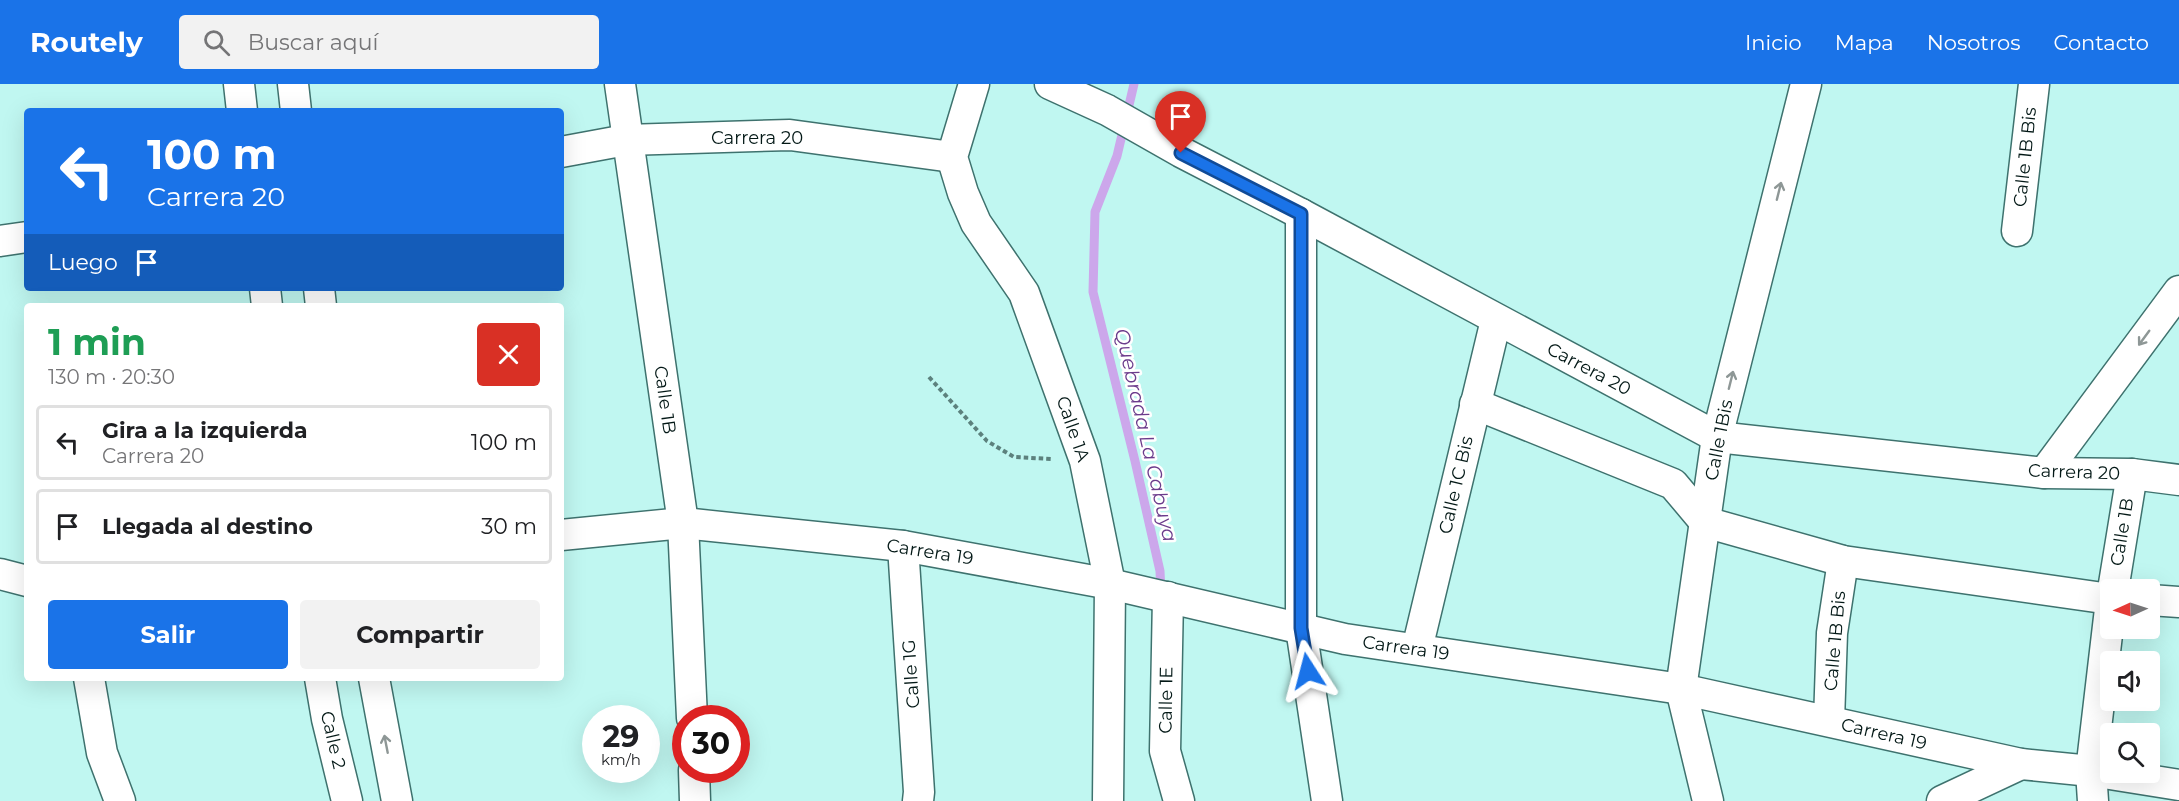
<!DOCTYPE html>
<html lang="es">
<head>
<meta charset="utf-8">
<style>
	:root { --surface:#fff; --page:#f2f2f2; --text:#202124; --muted:#757577; --line:#e0e0e0; --accent:#1a73e8 }
	body { margin:0; font-family:Montserrat,sans-serif; background:var(--page); color:var(--text); height:100vh; display:flex; flex-direction:column; font-size:22px; white-space:nowrap }
	* { box-sizing:border-box; margin:0 }
	p { font-size:20px; color:var(--muted) }
	.icon { flex:none; width:33px; height:33px; fill:none; stroke:currentColor; stroke-width:2; stroke-linecap:round; stroke-linejoin:round }
	.map { position:relative; flex:1; overflow:hidden }
	.panel { position:absolute; left:24px; top:219px; width:540px; height:378px; display:flex; flex-direction:column; background:var(--surface); border-radius:6px; box-shadow:0 6px 24px #0002 }
	.panel>* { flex:none }
	.guide { position:absolute; left:24px; top:24px; width:540px; height:183px; border-radius:6px; box-shadow:0 6px 24px #0002; background:#1a73e8; color:#fff; overflow:hidden }
	.needle { width:39px; rotate:267deg }
	.buttons { position:absolute; left:2100px; top:495px; display:grid; gap:12px }
	.buttons a { display:grid; place-items:center; width:60px; height:60px; border-radius:6px; background:var(--surface); box-shadow:0 6px 24px #0002; font-size:30px }
	.speed { position:absolute; left:582px; top:621px; display:flex; gap:12px; font-size:30px; font-weight:700; text-align:center }
	.speed>* { display:grid; place-content:center; width:78px; height:78px; border-radius:50%; background:var(--surface); box-shadow:0 6px 24px #0002; line-height:1 }
	.speed small { font-size:15px; font-weight:400 }
	.speed .limit { border:9px solid #d22; background:#fff; color:#111 }
	.pin { position:absolute; display:grid; place-items:center; width:51px; height:51px; color:#fff; margin:-62px -26px; border-radius:50% 50% 50% 0; rotate:-45deg; box-shadow:0 0 6px #0007 }
	.pin .icon { rotate:45deg }
	.me { position:absolute; width:66px; margin:-33px; rotate:351deg; stroke-linejoin:round; filter:drop-shadow(0 0 4px #0008) }
	.turn { display:flex; align-items:center; gap:21px; height:126px; padding:0 24px; font-size:27px }
	.turn .icon { width:78px; height:78px; stroke-width:2.5 }
	.turn b { display:block; font-size:42px; line-height:51px }
	.then { display:flex; align-items:center; height:57px; padding:0 24px; background:#0003; gap:12px; font-size:22px }
	.round { display:grid; place-items:center; flex:none; width:63px; height:63px; border-radius:6px; background:var(--page) }
	.summary { display:flex; align-items:center; justify-content:space-between; height:102px; padding:0 24px }
	h1 { font-size:36px; font-weight:700; line-height:45px; color:#1e9e55 }
	.button { display:flex; gap:12px; margin-top:auto; padding:12px 24px }
	.button a { flex:1; height:69px; border-radius:6px; background:var(--accent); color:#fff; font-size:24px; font-weight:700; line-height:69px; text-align:center }
	.button a+a { background:var(--page); color:var(--text) }
	ul { padding:0; list-style:none }
	li { display:flex; align-items:center; gap:18px; height:75px; margin:0 12px 9px; padding:0 12px; border:3px solid var(--line); border-radius:6px }
	li div { flex:1 }
	li b { display:block; font-size:22px }
	li em { font-style:normal }
	header { display:flex; align-items:center; gap:36px; box-sizing:border-box; height:84px; padding:0 30px; background:var(--accent); color:#fff }
	header strong { font-size:28px }
	nav { display:flex; gap:33px; margin-inline-start:auto; font-size:21px }
	.search { width:420px; height:54px; background:var(--page); display:flex; align-items:center; gap:15px; box-sizing:border-box; padding:0 21px; border-radius:6px; color:var(--muted); font-size:22px }
	.map>svg:first-child { display:block }
</style>
</head>
<body>
<header>
<strong>Routely</strong>
<div class="search"><svg class="icon" aria-label="search" viewBox="0 0 24 24"><circle cx="10" cy="10" r="6"/><path d="M15 15l6 6"/></svg>Buscar aquí</div>
<nav><a>Inicio</a><a>Mapa</a><a>Nosotros</a><a>Contacto</a></nav>
</header>
<div class="map">
<svg width="2179" height="717" viewBox="0 0 2179 717">
	<rect width="100%" height="100%" fill="#c0f7f1"/>
	<g fill="none" stroke-linecap="round" stroke-linejoin="round">
		<path stroke="#cca7eb" stroke-width="9" d="M1134 0 1117 72 1095 128 1093 208 1135 377 1160 487 1161 509"/>
		<defs>
			<g id="minor">
				<path d="M239 0 242 27"/>
				<path d="M293 0 296 27"/>
				<path d="M620 0 683 439 692 634"/>
				<path d="M974 0 952 73 963 109 976 139 1024 209 1085 377 1110 500 1108 717"/>
				<path d="M1050 0 1107 26 1181 68 1301 130 1717 353 2044 389 2132 390 2179 396"/>
				<path d="M561 68 626 56 790 51 952 73"/>
				<path d="M1301 130V544L1327 717"/>
				<path d="M2017 147 2034 0"/>
				<path d="M0 157 27 153"/>
				<path d="M265 204 267 222"/>
				<path d="M319 204 321 222"/>
				<path d="M1475 320 1673 400 1705 438 1843 477 2110 515"/>
				<path d="M2044 389 2179 207"/>
				<path d="M561 451 683 439 903 462 1110 500 1345 555 1681 605 2021 680 2091 687 2179 701"/>
				<path d="M903 462 919 708 918 717"/>
				<path d="M0 490 27 497"/>
				<path d="M2113 506 2132 390"/>
				<path d="M1168 513 1165 667 1179 717"/>
				<path d="M2150 516 2179 518"/>
				<path d="M1417 565 1496 236"/>
				<path d="M89 594 102 669 120 717"/>
				<path d="M320 594 327 635 347 717"/>
				<path d="M374 594 397 717"/>
				<path d="M1829 637 1832 549 1843 477"/>
				<path d="M694 686 695 717"/>
				<path d="M1708 717 1681 605 1717 353 1806 0"/>
				<path d="M1942 717 2021 680"/>
				<path d="M2093 717 2091 687 2110 525"/>
			</g>
		</defs>
		<use href="#minor" stroke="#3e726e" stroke-width="33"/>
		<path stroke="#5c817d" stroke-width="4" stroke-dasharray="4.5 3" stroke-linecap="butt" d="M929 293 987 357 1014 373 1051 375"/>
		<use href="#minor" stroke="#fff" stroke-width="30"/>
	</g>
	<defs><path id="oneway-shaft" d="M-6 0H5M1.5-3L5.5 0L1.5 3" fill="none" stroke-width="1.6" stroke-linecap="round" stroke-linejoin="round" transform="scale(1.5)"/></defs>
	<g stroke="#8e9796">
		<use href="#oneway-shaft" transform="translate(1779 107) rotate(-76)"/>
		<use href="#oneway-shaft" transform="translate(2144 254) rotate(126)"/>
		<use href="#oneway-shaft" transform="translate(1731 296) rotate(-76)"/>
		<use href="#oneway-shaft" transform="translate(386 660) rotate(-101)"/>
	</g>
	<g fill="none" stroke-linecap="round" stroke-linejoin="round">
		<defs>
			<path id="route" d="M1181 69 1301 130V544L1308 587"/>
		</defs>
		<use href="#route" stroke="#114b97" stroke-width="15"/>
		<use href="#route" stroke="#1a73e8" stroke-width="10"/>
	</g>
	<g text-anchor="middle" dominant-baseline="central" stroke-width="5" stroke-linejoin="round" paint-order="stroke">
		<g font-size="18" fill="#031816" stroke="#fff">
			<text x="757" y="54">Carrera 20</text>
			<text transform="translate(2025 73) rotate(-84)">Calle 1B Bis</text>
			<text transform="translate(1589 285) rotate(28)">Carrera 20</text>
			<text transform="translate(665 316) rotate(82)">Calle 1B</text>
			<text transform="translate(1073 345) rotate(71)">Calle 1A</text>
			<text transform="translate(1719 356) rotate(-79)">Calle 1Bis</text>
			<text transform="translate(2074 388) rotate(2)">Carrera 20</text>
			<text transform="translate(1456 401) rotate(-77)">Calle 1C Bis</text>
			<text transform="translate(2122 448) rotate(-81)">Calle 1B</text>
			<text transform="translate(930 468) rotate(9)">Carrera 19</text>
			<text transform="translate(1835 557) rotate(-85)">Calle 1B Bis</text>
			<text transform="translate(1406 564) rotate(8)">Carrera 19</text>
			<text transform="translate(911 590) rotate(-94)">Calle 1G</text>
			<text transform="translate(1166 616) rotate(-89)">Calle 1E</text>
			<text transform="translate(1884 650) rotate(13)">Carrera 19</text>
			<text transform="translate(333 656) rotate(77)">Calle 2</text>
		</g>
		<g font-size="20" font-style="italic" fill="#6b3c8c" stroke="#fff">
			<text transform="translate(1146 351) rotate(77)">Quebrada La Cabuya</text>
		</g>
	</g>
</svg>
<div class="buttons">
<a><svg class="needle" viewBox="-14 -14 28 28"><path d="M0-13l5 13h-10z" fill="#e53935"/><path d="M0 13l5-13h-10z" fill="#757577"/></svg></a>
<a><svg class="icon" aria-label="sound" viewBox="0 0 24 24"><path d="M4 9h4l5-4v14l-5-4H4zM17 9q2 3 0 6"/></svg></a>
<a><svg class="icon" aria-label="search" viewBox="0 0 24 24"><circle cx="10" cy="10" r="6"/><path d="M15 15l6 6"/></svg></a>
</div>
<div class="speed"><div>29<small>km/h</small></div><div class="limit">30</div></div>
<div class="pin" style="left:1181px;top:69px;background:#d93025"><svg class="icon" aria-label="arrive" viewBox="0 0 24 24"><path d="M6 21V4h12l-3 4 3 4H6"/></svg></div>
<svg class="me" style="left:1308px;top:587px" viewBox="-20 -20 40 40"><path d="M0-17L14 15 0 8-14 15z" fill="#1a73e8" stroke="#fff" stroke-width="4"/></svg>
<div class="guide">
<div class="turn"><svg class="icon" aria-label="left" viewBox="0 0 24 24"><path d="M17 20v-9H6M10 6l-5 5 5 5"/></svg><div><b>100 m</b>Carrera 20</div></div>
<div class="then">Luego<svg class="icon" aria-label="arrive" viewBox="0 0 24 24"><path d="M6 21V4h12l-3 4 3 4H6"/></svg></div>
</div>
<section class="panel">
<div class="summary"><div><h1>1 min</h1><p>130 m · 20:30</p></div><a class="round" style="background:#d93025;color:#fff"><svg class="icon" aria-label="close" viewBox="0 0 24 24"><path d="M6 6l12 12M18 6L6 18"/></svg></a></div>
<ul>
<li><svg class="icon" aria-label="left" viewBox="0 0 24 24"><path d="M17 20v-9H6M10 6l-5 5 5 5"/></svg><div><b>Gira a la izquierda</b><p>Carrera 20</p></div><em>100 m</em></li>
<li><svg class="icon" aria-label="arrive" viewBox="0 0 24 24"><path d="M6 21V4h12l-3 4 3 4H6"/></svg><div><b>Llegada al destino</b></div><em>30 m</em></li>
</ul>
<div class="button"><a>Salir</a><a>Compartir</a></div>
</section>
</div>
</body>
</html>
